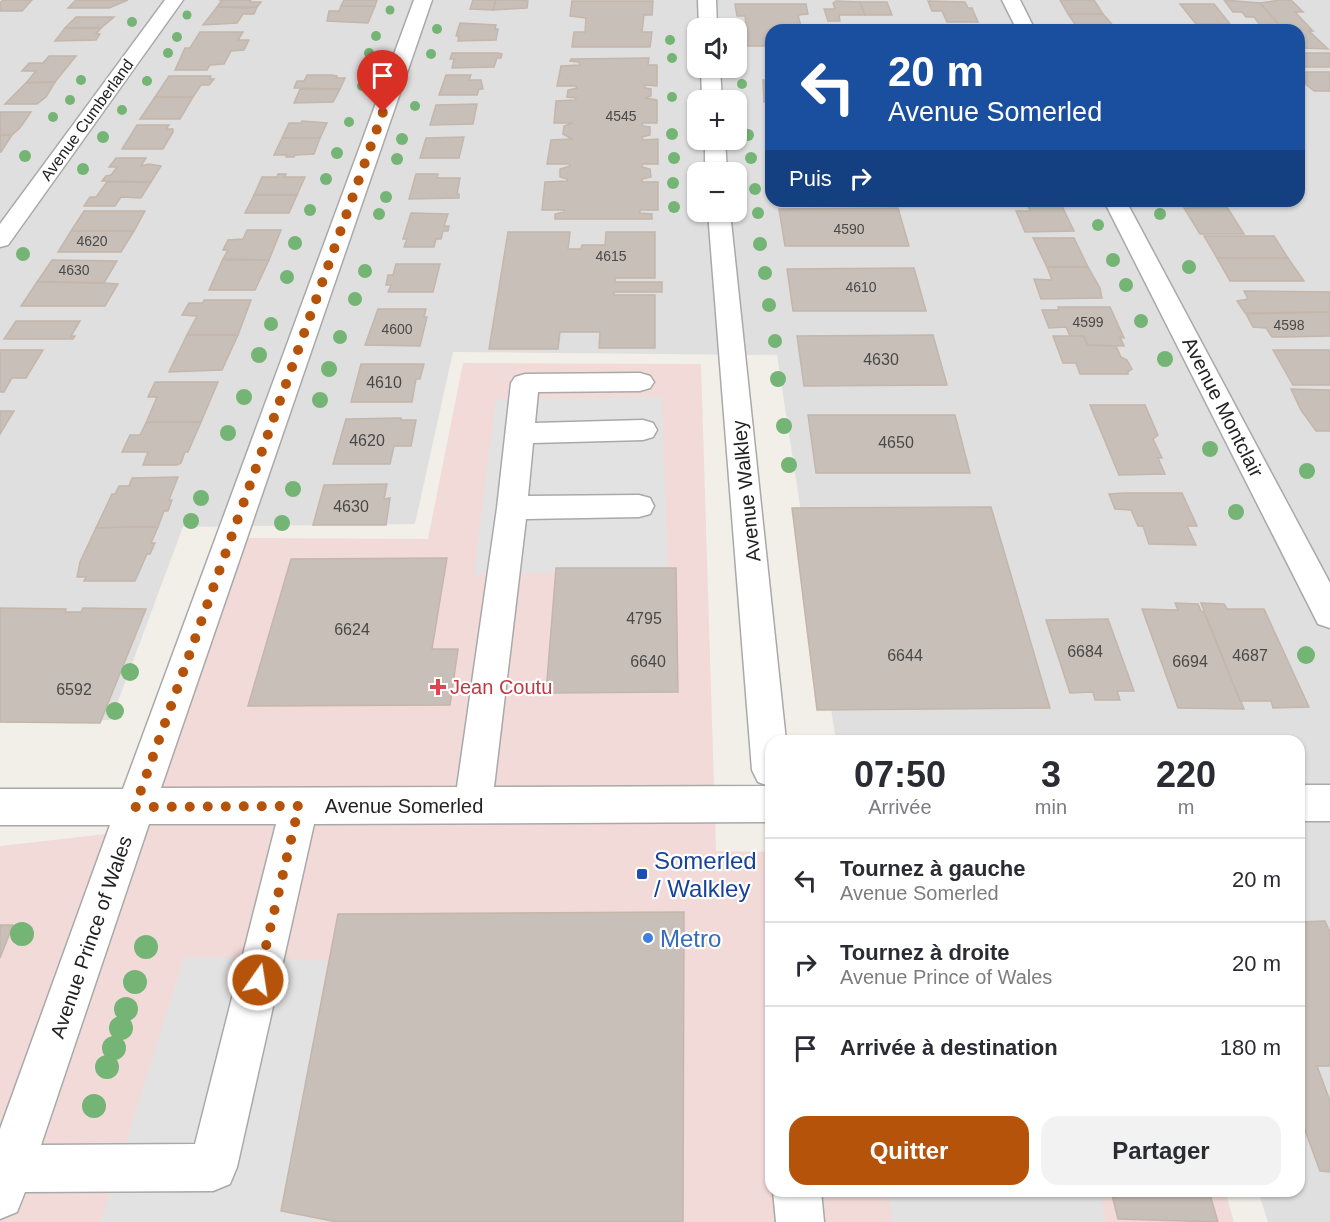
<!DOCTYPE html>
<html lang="fr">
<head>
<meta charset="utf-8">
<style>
	:root { --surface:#fff; --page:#f2f2f3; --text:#2b2b33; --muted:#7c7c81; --line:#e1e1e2; --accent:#b45309 }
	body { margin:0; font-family:Helvetica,sans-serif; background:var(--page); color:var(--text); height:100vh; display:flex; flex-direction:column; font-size:22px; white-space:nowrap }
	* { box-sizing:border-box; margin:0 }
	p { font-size:20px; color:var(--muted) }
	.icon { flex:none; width:33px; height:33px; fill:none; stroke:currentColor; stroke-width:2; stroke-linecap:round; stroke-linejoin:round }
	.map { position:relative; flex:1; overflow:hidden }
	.details { position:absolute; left:765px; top:735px; width:540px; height:462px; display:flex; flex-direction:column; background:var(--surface); border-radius:18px; box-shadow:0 2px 4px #0004 }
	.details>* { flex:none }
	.banner { position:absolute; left:765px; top:24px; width:540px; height:183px; border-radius:18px; box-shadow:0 2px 4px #0004; background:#1a4fa0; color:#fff; overflow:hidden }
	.buttons { position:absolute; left:687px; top:18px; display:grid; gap:12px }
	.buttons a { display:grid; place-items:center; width:60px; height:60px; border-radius:12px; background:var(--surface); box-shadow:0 2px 4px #0004; font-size:30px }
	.pin { position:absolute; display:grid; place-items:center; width:51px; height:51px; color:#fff; margin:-62px -26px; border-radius:50% 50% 50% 0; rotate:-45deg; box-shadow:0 0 6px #0007 }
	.pin .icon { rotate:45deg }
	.me { position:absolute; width:66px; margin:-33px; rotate:13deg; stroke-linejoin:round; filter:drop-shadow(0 0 4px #0008) }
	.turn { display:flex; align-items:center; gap:21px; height:126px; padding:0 24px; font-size:27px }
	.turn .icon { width:78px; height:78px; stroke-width:2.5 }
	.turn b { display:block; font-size:42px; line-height:51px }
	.then { display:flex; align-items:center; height:57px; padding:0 24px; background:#0003; gap:12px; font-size:22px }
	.eta { display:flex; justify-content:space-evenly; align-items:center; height:102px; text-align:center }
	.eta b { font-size:36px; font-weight:700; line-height:42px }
	.primary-button { display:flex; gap:12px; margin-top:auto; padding:12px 24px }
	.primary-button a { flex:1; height:69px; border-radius:18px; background:var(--accent); color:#fff; font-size:24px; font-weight:700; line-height:69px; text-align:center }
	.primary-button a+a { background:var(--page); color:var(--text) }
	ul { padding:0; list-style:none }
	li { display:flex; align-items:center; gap:18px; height:84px; padding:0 24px; border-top:2px solid var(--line) }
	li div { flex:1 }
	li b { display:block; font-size:22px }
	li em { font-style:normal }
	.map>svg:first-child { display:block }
</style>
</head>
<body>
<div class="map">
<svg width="1330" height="1222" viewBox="0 0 1330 1222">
	<rect width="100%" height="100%" fill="#f2efe9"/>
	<path fill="#e0dfdf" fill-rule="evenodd" d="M0 0H1330V1222H1268L1258 1191H1299V741H836L777 355 453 352 415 524 183 527 111 720 0 723ZM698 28H736V68H698ZM771 30H1299V201H771ZM698 100H736V140H698ZM698 172H736V212H698Z"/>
	<path fill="#f2dad9" d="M463 363 701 364 716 851 771 852V1191H1225L1234 1222H0V846L142 830 244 538 428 539Z"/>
	<g fill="#e2e2e2">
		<path d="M662 397 668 571 474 574 496 399Z"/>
		<path d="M184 957 382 962 333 1222H101Z"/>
		<path d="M888 1191H1099L1106 1222H892Z"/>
	</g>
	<g fill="#c7bfb8" stroke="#c4b6ab" stroke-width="1.5">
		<path d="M3 0H32L22 11H0V3Z"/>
		<path d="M76 0H128L109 8H68Z"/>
		<path d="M219 0H251L250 2H261L257 7H217L222 0Z"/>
		<path d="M344 0H377L375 6H341Z"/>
		<path d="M473 0H496L493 10 470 9Z"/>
		<path d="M496 0H519L528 1 527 8 493 10Z"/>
		<path d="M1060 0H1094L1103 14H1068Z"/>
		<path d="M1224 0 1260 3 1284 30H1264L1254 17H1246L1242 12H1233Z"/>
		<path d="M1280 0H1291L1303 12H1295L1313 31H1309L1328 49 1302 48 1299 45V30H1284L1260 3Z"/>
		<path d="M572 1H653L652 15H644L642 32H652L650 47H572L574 32H585L586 18 570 16Z"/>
		<path d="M836 1 860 2 865 15H839L840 21H828L824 9H835L833 3Z"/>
		<path d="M928 1 965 2 968 8H972L978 22H947L942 11H932Z"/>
		<path d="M860 2H887L892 15H865Z"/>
		<path d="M735 4H806L808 14 798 15 802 30H771V46H740L738 33H747L745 16H737Z"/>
		<path d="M1180 4H1214L1230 24H1196Z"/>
		<path d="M341 6H375L368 23 327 21 329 11H339Z"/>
		<path d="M217 7 247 8 257 7 254 14H243L237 23 203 25Z"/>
		<path d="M1068 14H1103L1117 30H1079Z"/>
		<path d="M76 17H114L101 28H65Z"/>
		<path d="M460 23 496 25 495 29H498L496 40 458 41 459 36H456Z"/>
		<path d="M946 27H974L978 30H947Z"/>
		<path d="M65 28H101L96 34H100L96 40 55 41Z"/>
		<path d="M200 32H243L238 40H249L244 50 231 51 224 64 210 65 207 70H175L185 48H190Z"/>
		<path d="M452 53H498L502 54 501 58H497L494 67 452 68 454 59H450Z"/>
		<rect x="1299" y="53" width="31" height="14"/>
		<path d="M49 56H76L55 82 26 83 36 71H22L29 63H43Z"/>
		<path d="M649 58 648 65H657V86L645 85V88L651 89V96L645 98 657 100V123H642L643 126 650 127V135L642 137 643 140 658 139V164H642V167L650 169 651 177 642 179V182H658V210H640V213L652 214V219H555V214L564 212V210H542L545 182 567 181V179L560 177V169L570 166 569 164H547L551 140 572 139 563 134 564 126 573 123H554L556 101 575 100 576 98 567 97 568 90 577 88 576 86H557L561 66 580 65 579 62 570 61 571 59Z"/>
		<path d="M1299 72H1330V91H1314L1303 82H1306Z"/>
		<path d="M307 75H332L337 76 336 78H345L340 89 294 88 297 81H304Z"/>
		<path d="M446 75H471L469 80H481L483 89H479L477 95H439Z"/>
		<path d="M169 76H211L210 79H214L209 85H201L193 97H155Z"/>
		<path d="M763 80H771V102H764Z"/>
		<path d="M55 82 46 97 37 104H5L26 83Z"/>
		<path d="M300 89H340L333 102 294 103Z"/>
		<path d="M155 97H193L180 119H140Z"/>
		<path d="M477 104 473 124 430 125 436 105Z"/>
		<path d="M0 112H31L20 128 12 135H0Z"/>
		<path d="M302 121 327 123 320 138H282L289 123H301Z"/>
		<path d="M137 125H169L166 129H173V132L163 149H122Z"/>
		<path d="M0 135H12L1 152H0Z"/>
		<path d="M464 137 459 158H420L426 138Z"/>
		<path d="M282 138H320L314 154 295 155 294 157H286L287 155H274Z"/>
		<path d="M116 158H146L141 166 149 164 161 166 151 182 102 181 106 176 111 175 117 167H109Z"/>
		<path d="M278 174H286L284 177H305L297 195H254L262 177H277Z"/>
		<path d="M416 174H438L437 178H460L457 194H459V198L409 199Z"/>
		<path d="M107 182H151L141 198 121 197 115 206H84L90 197H96Z"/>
		<path d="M254 195H297L289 213H245Z"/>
		<path d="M1027 204H1061L1074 231 1025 232 1016 211H1030Z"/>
		<path d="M1227 207 1244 234H1200L1184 208Z"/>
		<path d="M898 208 909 246H785L779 209Z"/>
		<path d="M84 211H145L134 231H71Z"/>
		<path d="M411 213 448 214 444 226H449L448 231H443L441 239H436L434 247H404L407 239H403Z"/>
		<path d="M247 230H281L269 260 223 259 228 250H223L228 240 243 239Z"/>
		<path d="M71 231H134L121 252H58Z"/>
		<path d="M508 232H570L568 249H581L582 245H605L606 232H655V278H615V282H662V292H614V295H655V348H599L600 332H560L558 349H489Z"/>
		<path d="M1204 236H1274L1288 258H1217Z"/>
		<path d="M1033 238H1074L1088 267H1047Z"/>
		<path d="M1217 258H1288L1304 281H1230Z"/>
		<path d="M223 259 227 260H269L255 290H209Z"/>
		<path d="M52 260 117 261 104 283 37 282Z"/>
		<path d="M396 264H440L433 292H388L391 285H386L388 275H393Z"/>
		<path d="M1047 267H1088L1100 288 1102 298 1041 299 1034 279 1052 280Z"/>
		<path d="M914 268 926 311H793L787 269Z"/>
		<path d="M37 282 104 283 118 284 105 306H21Z"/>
		<path d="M1244 291 1330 292V312L1245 313 1237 301 1248 299Z"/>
		<path d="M204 300H251L238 335H187L197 316 182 315 189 303H203Z"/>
		<path d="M1058 307H1110L1124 338 1120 337 1124 346 1088 345 1083 336H1070L1066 327 1049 328 1042 310H1059Z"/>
		<path d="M378 309H426L424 317H427L420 346 365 345Z"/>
		<path d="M1330 312V336L1285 337H1272L1266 328 1253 327 1246 314Z"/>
		<path d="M16 321H80L71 336H75L73 339H4Z"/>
		<path d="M187 335H238L222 370 169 372Z"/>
		<path d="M933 335 947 385 804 386 797 336Z"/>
		<path d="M1053 336H1083L1088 345 1116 346 1121 357 1127 360 1132 369 1128 372V374H1080L1076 363H1063Z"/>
		<path d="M0 350H43L26 378H12L4 392H0Z"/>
		<path d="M1273 350H1330V385H1293Z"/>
		<path d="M361 364H424L420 379H416L412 402H351Z"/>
		<path d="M155 382H218L201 422 146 423 157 397H148Z"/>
		<path d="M1291 389 1330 390V431H1316L1301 410Z"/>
		<path d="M1090 405H1145L1158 435 1153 439 1162 458H1158L1165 474 1119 475Z"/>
		<path d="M0 411H14L0 434Z"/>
		<path d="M808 415H955L970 473H816Z"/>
		<path d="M401 418V420H416L411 446H394L390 464H333L346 419Z"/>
		<path d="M152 422H201L188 452H185L181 463 177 465H143L148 452H122L130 435H140L146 423Z"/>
		<path d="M178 477 169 500H172L168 511H164L158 527 96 528 112 494H115L119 486H129L132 478Z"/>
		<path d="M387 484 384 499 390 498 386 525H313L324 485Z"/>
		<path d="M1124 493H1182L1197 526H1187L1196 545 1149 544 1143 526H1138L1131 510 1115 509 1109 494Z"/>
		<path d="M991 507 1050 708 817 710 792 508Z"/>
		<path d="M127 527H158L151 543H155L150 554H147L135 581H84L86 577H77L80 562 96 528Z"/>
		<path d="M447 558 432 649H458L450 705 248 706 291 559Z"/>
		<path d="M556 568H676L678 692 546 693Z"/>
		<path d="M1175 603 1198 604 1201 611 1204 612 1244 709 1178 708 1142 609 1178 610Z"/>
		<path d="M1201 603 1224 604 1227 609H1264L1309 707 1273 708 1271 701H1240Z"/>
		<path d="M0 608 66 609 65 612H81L83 608 146 609 100 723 0 722Z"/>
		<path d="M1108 619 1134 691H1117L1120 700H1095L1093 692 1070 693 1046 620Z"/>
		<path d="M684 912 683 1222H337L281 1211 338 914Z"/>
		<path d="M1325 921 1330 932V1066H1317L1330 1101V1172L1320 1171 1299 1114V1046H1302L1299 1038V922Z"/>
		<path d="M0 925H13L0 958Z"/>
		<path d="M1111 1191H1209L1218 1222 1118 1219Z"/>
	</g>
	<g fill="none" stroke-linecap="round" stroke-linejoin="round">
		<defs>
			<g id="minor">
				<path d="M165 0H183L8 245 0 247V224Z"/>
				<path d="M414 0H432L161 788 457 787 497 508 511 383 515 377 525 374 640 373 650 376 654 382 650 388 640 391 538 392 535 423 643 420 653 423 657 430 653 437 643 440 533 443 528 496 639 495 650 498 654 506 650 514 639 517 526 519 494 787 769 786 758 782 752 770 708 212H730L786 741H771V822L314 824 237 1167 230 1184 213 1191 25 1192 17 1212 0 1219V1129L110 825H0V789H123ZM149 824H276L195 1144 41 1145Z"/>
				<path d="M698 0H716L717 28H699Z"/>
				<path d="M1002 0H1020L1035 30H1017Z"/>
				<path d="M701 68H720L722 100H702Z"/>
				<path d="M705 140H725L727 172H705Z"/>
				<path d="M1104 201H1126L1330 583V628L1318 624Z"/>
				<rect x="1299" y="785" width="31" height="36"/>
				<path d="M773 1191H821L824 1222H776Z"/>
			</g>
		</defs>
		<use href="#minor" stroke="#a9a9a9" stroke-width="3"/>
		<use href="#minor" fill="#fff" fill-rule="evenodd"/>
	</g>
	<g fill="#74b475">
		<circle cx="390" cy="10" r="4.5"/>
		<circle cx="187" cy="15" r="4.5"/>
		<circle cx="132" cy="22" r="5"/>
		<circle cx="437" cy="29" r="5"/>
		<circle cx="376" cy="36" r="5"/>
		<circle cx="177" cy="37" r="5"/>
		<circle cx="670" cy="40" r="5"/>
		<circle cx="168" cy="53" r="5"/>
		<circle cx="369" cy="53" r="5"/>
		<circle cx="431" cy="54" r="5"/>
		<circle cx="672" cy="58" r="5"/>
		<circle cx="81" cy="80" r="5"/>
		<circle cx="147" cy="81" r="5"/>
		<circle cx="742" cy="84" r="5"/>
		<circle cx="362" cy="86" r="5"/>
		<circle cx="672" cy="97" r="5"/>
		<circle cx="70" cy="100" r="5"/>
		<circle cx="415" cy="106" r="5"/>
		<circle cx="122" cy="110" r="5"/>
		<circle cx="53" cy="117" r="5"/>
		<circle cx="349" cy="122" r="5"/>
		<circle cx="672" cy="134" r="6"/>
		<circle cx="748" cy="135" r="6"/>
		<circle cx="103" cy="137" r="6"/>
		<circle cx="402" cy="139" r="6"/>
		<circle cx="337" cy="153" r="6"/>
		<circle cx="25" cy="156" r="6"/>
		<circle cx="674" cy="158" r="6"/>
		<circle cx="751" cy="158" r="6"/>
		<circle cx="397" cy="159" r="6"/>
		<circle cx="83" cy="169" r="6"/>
		<circle cx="326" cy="179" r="6"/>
		<circle cx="673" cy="183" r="6"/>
		<circle cx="755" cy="189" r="6"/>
		<circle cx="386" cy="197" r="6"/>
		<circle cx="674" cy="207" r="6"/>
		<circle cx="310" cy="210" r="6"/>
		<circle cx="758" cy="213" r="6"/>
		<circle cx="379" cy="214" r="6"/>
		<circle cx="1160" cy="214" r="6"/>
		<circle cx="1098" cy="225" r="6"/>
		<circle cx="295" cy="243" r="7"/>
		<circle cx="760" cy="244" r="7"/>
		<circle cx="23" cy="254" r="7"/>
		<circle cx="1113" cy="260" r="7"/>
		<circle cx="1189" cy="267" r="7"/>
		<circle cx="365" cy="271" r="7"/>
		<circle cx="765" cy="273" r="7"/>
		<circle cx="287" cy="277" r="7"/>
		<circle cx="1126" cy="285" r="7"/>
		<circle cx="355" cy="299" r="7"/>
		<circle cx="769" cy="305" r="7"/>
		<circle cx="1141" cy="321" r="7"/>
		<circle cx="271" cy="324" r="7"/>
		<circle cx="340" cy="337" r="7"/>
		<circle cx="775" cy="341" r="7"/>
		<circle cx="259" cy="355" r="8"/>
		<circle cx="1165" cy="359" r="8"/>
		<circle cx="329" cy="369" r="8"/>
		<circle cx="778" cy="379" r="8"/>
		<circle cx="244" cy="397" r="8"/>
		<circle cx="320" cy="400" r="8"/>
		<circle cx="784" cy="426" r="8"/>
		<circle cx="228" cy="433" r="8"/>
		<circle cx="1210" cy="449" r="8"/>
		<circle cx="789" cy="465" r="8"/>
		<circle cx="1307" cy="471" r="8"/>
		<circle cx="293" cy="489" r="8"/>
		<circle cx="201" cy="498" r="8"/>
		<circle cx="1236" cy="512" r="8"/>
		<circle cx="191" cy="521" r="8"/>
		<circle cx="282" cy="523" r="8"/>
		<circle cx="1306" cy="655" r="9"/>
		<circle cx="130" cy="672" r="9"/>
		<circle cx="115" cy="711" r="9"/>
		<circle cx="22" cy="934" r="12"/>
		<circle cx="146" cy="947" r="12"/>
		<circle cx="135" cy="982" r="12"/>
		<circle cx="126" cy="1009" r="12"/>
		<circle cx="121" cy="1028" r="12"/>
		<circle cx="114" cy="1048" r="12"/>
		<circle cx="107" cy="1067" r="12"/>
		<circle cx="94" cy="1106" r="12"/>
	</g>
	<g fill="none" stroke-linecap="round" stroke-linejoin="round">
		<path stroke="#b45309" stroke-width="10" stroke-dasharray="0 18" d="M258 980 299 806 135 807 383 112"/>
	</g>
	<path fill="#e0444e" stroke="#fff" stroke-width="2" d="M435 678h6v6h6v6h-6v6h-6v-6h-6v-6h6z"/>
	<rect fill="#1a4fb4" stroke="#fff" stroke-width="2" x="636" y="868" width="12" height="12" rx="3"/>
	<circle fill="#3f7fe0" stroke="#fff" stroke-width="2" cx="648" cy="938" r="6"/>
	<g text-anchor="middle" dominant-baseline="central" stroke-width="4.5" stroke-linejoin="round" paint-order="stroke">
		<g font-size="14" fill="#4b4948">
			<text x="621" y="116">4545</text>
			<text x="849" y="229">4590</text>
			<text x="92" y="241">4620</text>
			<text x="611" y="256">4615</text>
			<text x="74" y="270">4630</text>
			<text x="861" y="287">4610</text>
			<text x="1088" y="322">4599</text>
			<text x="1289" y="325">4598</text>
			<text x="397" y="329">4600</text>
		</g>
		<g font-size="16" fill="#222" stroke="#fff">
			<text transform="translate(87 120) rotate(-54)">Avenue Cumberland</text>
		</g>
		<g font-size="16" fill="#4b4948">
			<text x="881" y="359">4630</text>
			<text x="384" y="382">4610</text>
			<text x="367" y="440">4620</text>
			<text x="896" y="442">4650</text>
			<text x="351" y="506">4630</text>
			<text x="644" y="618">4795</text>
			<text x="352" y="629">6624</text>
			<text x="1085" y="651">6684</text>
			<text x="905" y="655">6644</text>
			<text x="1250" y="655">4687</text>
			<text x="648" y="661">6640</text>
			<text x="1190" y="661">6694</text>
			<text x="74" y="689">6592</text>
		</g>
		<g font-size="20" fill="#222" stroke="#fff">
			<text transform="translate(1223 407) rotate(63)">Avenue Montclair</text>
			<text transform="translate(746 491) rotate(-96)">Avenue Walkley</text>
			<text x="404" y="806">Avenue Somerled</text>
			<text transform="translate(91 937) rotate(-71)">Avenue Prince of Wales</text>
		</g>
		<g font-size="20" fill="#be3a42" stroke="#fff" text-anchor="start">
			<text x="450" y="687">Jean Coutu</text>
		</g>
		<g font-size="24" fill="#164399" stroke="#fff" text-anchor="start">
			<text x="654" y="860">Somerled<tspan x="654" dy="28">/ Walkley</tspan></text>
		</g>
		<g font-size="24" fill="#366cbe" stroke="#fff" text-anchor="start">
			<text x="660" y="938">Metro</text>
		</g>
	</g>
</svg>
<div class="buttons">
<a><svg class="icon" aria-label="sound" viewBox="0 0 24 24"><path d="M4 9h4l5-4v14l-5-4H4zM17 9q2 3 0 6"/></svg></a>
<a>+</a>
<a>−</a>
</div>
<div class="pin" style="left:383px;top:112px;background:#d93025"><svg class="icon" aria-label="arrive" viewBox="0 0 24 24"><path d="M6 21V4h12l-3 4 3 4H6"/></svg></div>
<svg class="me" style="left:258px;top:980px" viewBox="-20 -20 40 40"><circle r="17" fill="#b45309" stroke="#fff" stroke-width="3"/><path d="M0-11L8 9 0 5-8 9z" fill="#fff"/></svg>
<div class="banner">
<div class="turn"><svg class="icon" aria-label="left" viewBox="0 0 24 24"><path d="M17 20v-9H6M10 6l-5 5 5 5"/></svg><div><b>20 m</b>Avenue Somerled</div></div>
<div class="then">Puis<svg class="icon" aria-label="right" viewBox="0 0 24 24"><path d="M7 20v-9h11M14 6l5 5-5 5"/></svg></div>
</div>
<section class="details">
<div class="eta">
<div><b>07:50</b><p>Arrivée</p></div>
<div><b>3</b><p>min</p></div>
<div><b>220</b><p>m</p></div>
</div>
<ul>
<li><svg class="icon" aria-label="left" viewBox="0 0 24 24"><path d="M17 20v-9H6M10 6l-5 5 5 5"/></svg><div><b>Tournez à gauche</b><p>Avenue Somerled</p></div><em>20 m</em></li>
<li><svg class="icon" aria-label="right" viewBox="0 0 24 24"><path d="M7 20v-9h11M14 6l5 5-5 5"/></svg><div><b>Tournez à droite</b><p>Avenue Prince of Wales</p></div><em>20 m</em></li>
<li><svg class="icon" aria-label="arrive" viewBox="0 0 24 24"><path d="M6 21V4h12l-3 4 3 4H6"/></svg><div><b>Arrivée à destination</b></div><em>180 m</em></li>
</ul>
<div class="primary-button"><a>Quitter</a><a>Partager</a></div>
</section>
</div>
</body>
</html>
